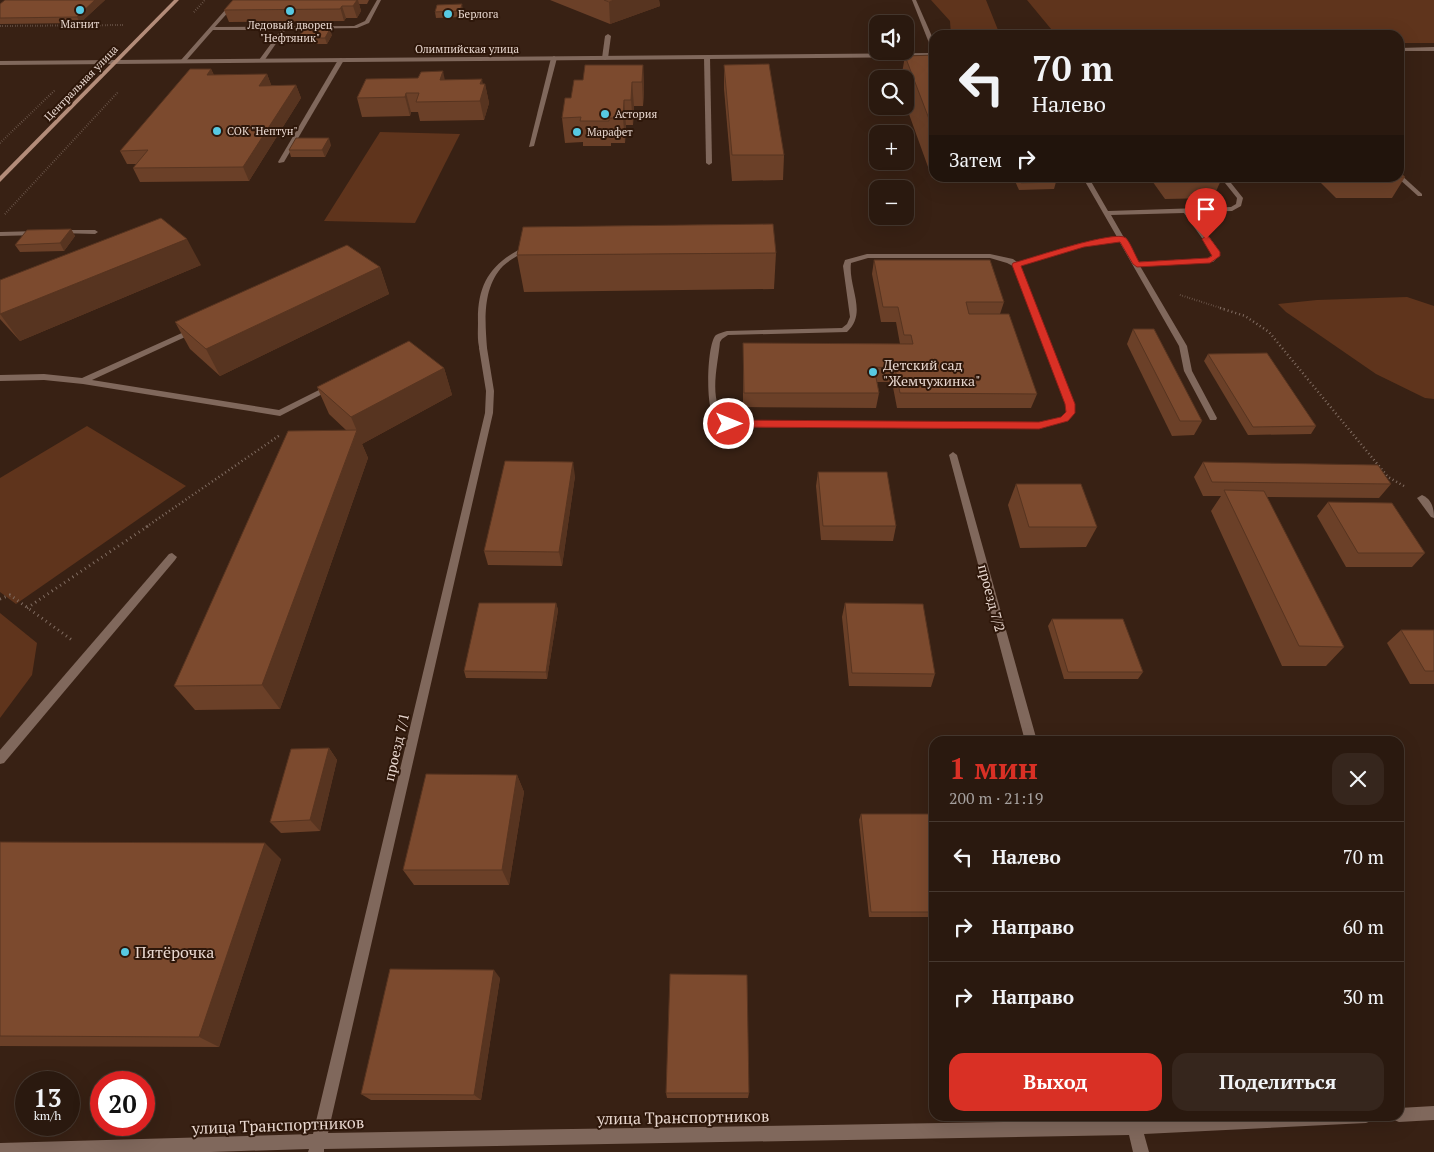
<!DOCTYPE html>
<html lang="ru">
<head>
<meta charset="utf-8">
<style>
	:root { --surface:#2a190f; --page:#36261d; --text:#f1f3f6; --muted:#a5a09e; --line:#46382f; --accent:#d93025 }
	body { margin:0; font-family:"PT Serif",serif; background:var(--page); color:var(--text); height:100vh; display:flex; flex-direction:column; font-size:19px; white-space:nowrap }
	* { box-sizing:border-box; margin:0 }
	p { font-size:16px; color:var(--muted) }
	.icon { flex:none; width:28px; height:28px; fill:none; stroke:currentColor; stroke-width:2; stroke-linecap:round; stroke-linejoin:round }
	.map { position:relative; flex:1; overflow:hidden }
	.side { position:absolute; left:929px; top:736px; width:475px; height:385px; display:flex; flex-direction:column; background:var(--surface); border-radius:15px; box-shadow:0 5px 20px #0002,0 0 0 1px var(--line) }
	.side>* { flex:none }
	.banner { position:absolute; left:929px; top:30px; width:475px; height:152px; border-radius:15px; box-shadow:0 5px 20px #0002,0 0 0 1px var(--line); background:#2a190f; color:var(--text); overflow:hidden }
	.buttons { position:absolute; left:869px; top:15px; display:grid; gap:10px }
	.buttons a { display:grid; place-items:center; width:45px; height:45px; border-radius:10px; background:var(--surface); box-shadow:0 5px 20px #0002,0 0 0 1px var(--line); font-size:25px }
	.speed { position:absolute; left:15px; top:1071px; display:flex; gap:10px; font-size:25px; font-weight:700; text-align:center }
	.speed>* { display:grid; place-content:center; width:65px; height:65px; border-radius:50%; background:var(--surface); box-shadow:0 5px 20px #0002,0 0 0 1px var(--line); line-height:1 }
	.speed small { font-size:12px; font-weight:400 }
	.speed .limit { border:8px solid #d22; background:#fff; color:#111 }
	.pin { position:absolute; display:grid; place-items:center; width:42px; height:42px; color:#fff; margin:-51px -21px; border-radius:50% 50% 50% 0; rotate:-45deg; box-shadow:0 0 5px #0007 }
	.pin .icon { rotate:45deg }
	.me { position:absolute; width:55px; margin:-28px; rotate:90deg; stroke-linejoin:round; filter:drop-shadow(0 0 4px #0008) }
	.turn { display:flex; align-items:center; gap:18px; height:105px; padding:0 20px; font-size:22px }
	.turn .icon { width:65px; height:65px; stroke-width:2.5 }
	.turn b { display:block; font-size:35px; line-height:42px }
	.then { display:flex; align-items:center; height:48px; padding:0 20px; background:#0003; gap:10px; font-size:19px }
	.round { display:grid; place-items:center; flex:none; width:52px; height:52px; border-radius:15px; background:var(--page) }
	.summary { display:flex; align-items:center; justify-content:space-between; height:85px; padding:0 20px }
	h1 { font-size:30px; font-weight:600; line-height:38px; color:var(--accent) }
	.cta { display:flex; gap:10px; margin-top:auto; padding:10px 20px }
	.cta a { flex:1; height:58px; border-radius:15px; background:var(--accent); color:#fff; font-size:20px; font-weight:600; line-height:58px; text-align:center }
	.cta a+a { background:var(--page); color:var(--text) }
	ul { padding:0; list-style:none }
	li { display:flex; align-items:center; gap:15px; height:70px; padding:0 20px; border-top:1px solid var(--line) }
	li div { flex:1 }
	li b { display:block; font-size:19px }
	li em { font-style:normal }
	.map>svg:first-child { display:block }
</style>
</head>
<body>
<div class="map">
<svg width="1434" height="1152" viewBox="0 0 1434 1152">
	<rect width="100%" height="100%" fill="#382114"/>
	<g fill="#5f341c">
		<path d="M931 0H986L1000 35H951L950 21Z"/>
		<path d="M1027 0H1434V43H1399V35H1056Z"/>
		<path d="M380 132 460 134 415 223 324 221Z"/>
		<path d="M1407 297 1434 306V399L1425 398 1376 374 1286 312 1278 304 1317 300Z"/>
		<path d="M87 426 186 486 16 604 0 592V478Z"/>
		<path d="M0 613 37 643 32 675 0 718Z"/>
	</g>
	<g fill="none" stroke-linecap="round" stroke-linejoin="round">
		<g stroke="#826e63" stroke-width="2" stroke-dasharray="0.5 2" stroke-linecap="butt">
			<path d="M194 12 205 0"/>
			<path d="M0 26 123 25"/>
			<path d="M0 143 55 90"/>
			<path d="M5 214 118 92"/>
			<path d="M1180 295 1224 309"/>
		</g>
		<g stroke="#826e63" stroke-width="2.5" stroke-dasharray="1 3" stroke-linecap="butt">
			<path d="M1220 308 1245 316 1269 332 1388 477 1404 486"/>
			<path d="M146 527 280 435"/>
		</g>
		<g stroke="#826e63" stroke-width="3" stroke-dasharray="1 4" stroke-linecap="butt">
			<path d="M0 599 10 595 72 640"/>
			<path d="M27 608 148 526"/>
		</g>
		<g fill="#80685c" fill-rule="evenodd">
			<path d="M234 0H239L215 27 354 26 365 21 377 0H381L369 23 357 28 286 29 264 61 259 60 281 30H213L185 62H181V60Z"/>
			<path d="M912 0H916L934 41V49L931 48Z"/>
			<path d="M608 34 611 36 608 58 605 60 602 58 605 36Z"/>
			<path d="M707 55 710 57 712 163 709 165 706 163 704 57Z"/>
			<path d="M554 56 557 58 534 146 529 147 551 58Z"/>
			<path d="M341 58 344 60 284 162 279 163 278 162 338 60Z"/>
			<path d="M1399 173 1422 194V196H1418L1398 178Z"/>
			<path d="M1083 178H1089L1108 211 1231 207 1236 204 1237 198 1221 178H1227L1243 198 1241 206 1232 211 1191 212 1220 252 1218 257 1213 262 1140 266 1187 346 1192 371 1217 418 1216 420H1210L1209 418 1184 371 1179 346 1119 241 1082 247 1020 266 1074 404 1075 413 1067 421 1039 429 729 427C721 424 715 419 712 412 706 401 707 343 716 335 719 333 724 332 727 331L842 328 847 324 850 317 843 266 845 260 867 254H990L1013 259 1017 262 1079 244 1117 237ZM1184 213 1212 252V255L1208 258 1138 262 1111 215ZM868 258H990L1007 263 1013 266 1066 404 1067 412 1061 417 1039 423 730 421C706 406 718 366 720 342L722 339 728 335 847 332C868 313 848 287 851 263Z"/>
			<path d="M61 230H95L98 232 95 234 59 233 58 232Z"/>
			<path d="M0 232 39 231 42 233 39 235 0 236Z"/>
			<path d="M526 246 531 247C523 254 511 258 503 266 482 288 485 321 487 348L486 350H480C477 342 478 331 478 323 477 283 491 263 526 246Z"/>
			<path d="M193 328 197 330 196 332 92 380 279 410 327 386 330 385 334 388 280 416 83 384 44 380 0 381V375L44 374 82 378Z"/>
			<path d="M172 553 177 557 175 560 4 763 0 764V750L169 554Z"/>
		</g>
		<g fill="#80685c" fill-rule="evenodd">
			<path d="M1434 47V51H1399V48Z"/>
			<path d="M934 53V57L0 65V61Z"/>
			<path d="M480 346H486L487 348 494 391 493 413 328 1133 1125 1120V1116H1140V1119L1203 1116H1373L1371 1121 1366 1123 1144 1134 1149 1152H1133L1129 1135 324 1149V1152H308L309 1149 211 1152H0V1143L313 1134 485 413 486 391 479 348Z"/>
			<path d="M953 452 957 455 1037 741H1025L949 455Z"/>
			<path d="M1422 495C1432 499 1434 509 1434 518L1431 517 1417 498Z"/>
			<path d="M1434 1106V1120L1399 1122 1394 1120 1392 1116H1399V1108Z"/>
		</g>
		<path fill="#b38c79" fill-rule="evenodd" d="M174 0H179L0 182V176Z"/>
	</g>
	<g fill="#6b4028">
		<path d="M105 0 80 23 0 24V4Z"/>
		<path d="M233 0H369L367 4H359L361 11 357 18H346L344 21 229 22 224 10Z"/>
		<path d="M550 0H659L660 6 610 24Z"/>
		<path d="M463 10 461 17 436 18 435 12Z"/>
		<path d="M332 35 327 44H300L298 38Z"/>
		<path d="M934 55V178H982H932L905 103V79H901L905 56Z"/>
		<path d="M643 65 644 89 643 106H634L633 125H626L625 143H611V146H583V142L565 143 562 118 571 98 583 80Z"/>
		<path d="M724 65 784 155 783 180 732 181 724 89Z"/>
		<path d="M211 69 214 75 267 74 271 85H296L301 98 249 181 140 182 133 168 137 164H127L120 151Z"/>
		<path d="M445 80 485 84 489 103 484 120 420 121 418 112H411L410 116 362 117 357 98Z"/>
		<path d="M331 145 325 157H291L289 150Z"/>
		<path d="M1405 177 1392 198H1336L1316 178Z"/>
		<path d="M1014 178H1054L1056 182 1054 189 1019 190 1014 179Z"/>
		<path d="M1150 178H1222L1213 198 1165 199Z"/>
		<path d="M71 229 75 236 64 251 20 252 15 245Z"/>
		<path d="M776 253 774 289 524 292 517 255Z"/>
		<path d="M874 260 1004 302 1000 314 1037 394 1031 408H897L892 382H877L879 393 876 408 743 407V343L900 344 896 322H881L872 274Z"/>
		<path d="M201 265 20 341 0 319V280Z"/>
		<path d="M380 267 389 294 220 376 190 349 175 322Z"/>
		<path d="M1133 329 1202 421 1194 435 1172 436 1127 344Z"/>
		<path d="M1208 354 1316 426 1311 434 1248 435 1204 361Z"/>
		<path d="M444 368 452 395 362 444 368 458 280 709 195 710 174 686 347 431 329 414 317 387Z"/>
		<path d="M1203 462 1391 484 1379 498 1266 497 1344 647 1326 666H1282L1211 511 1221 496H1203L1194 477Z"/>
		<path d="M818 472 896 526 893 541 821 540 816 486Z"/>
		<path d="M575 476 562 566 488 565 484 551Z"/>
		<path d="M1016 484 1097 527 1086 547 1020 548 1008 505Z"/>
		<path d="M1328 502 1425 553 1412 567H1346L1317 516Z"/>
		<path d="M556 603 558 610 547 679 466 678 464 671Z"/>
		<path d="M845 603 935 674 931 687 849 686 842 617Z"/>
		<path d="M1052 619 1143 672 1138 679H1064L1048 626Z"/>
		<path d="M1401 630H1434V684H1410L1387 643Z"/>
		<path d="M329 748 337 760 320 831 281 833 270 822Z"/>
		<path d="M517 775 524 792 509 885H414L403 870Z"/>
		<path d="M861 814H934V917H869L859 820Z"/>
		<path d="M0 842 281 859 219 1047 0 1046Z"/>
		<path d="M500 978 481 1100H371L361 1094Z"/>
		<path d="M666 1093H749L748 1098H667Z"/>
	</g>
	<g fill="#573420">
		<path d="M95 0H105L80 23 77 17Z"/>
		<path d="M338 0 342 6 346 18 344 21Z"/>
		<path d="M357 0H358L361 11 357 18 353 6Z"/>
		<path d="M614 0H659L660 6 610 24 609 2Z"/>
		<path d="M462 4 463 10 461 17 460 11Z"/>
		<path d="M330 29 332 35 327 44 325 38Z"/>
		<path d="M643 65 644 89 643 106 642 82Z"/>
		<path d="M211 69 217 82 207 75Z"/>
		<path d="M443 71 447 90 440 80Z"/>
		<path d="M267 74 272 87 259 86Z"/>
		<path d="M482 79 484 90 485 84 489 103 484 120 480 101V84Z"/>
		<path d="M632 82 634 106 633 125 631 100Z"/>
		<path d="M296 85 301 98 249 181 243 167Z"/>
		<path d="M406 93 411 112 410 116 405 97Z"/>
		<path d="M624 100 626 125 625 143 623 118Z"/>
		<path d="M329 138 331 145 325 157 322 150Z"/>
		<path d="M71 229 75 236 64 251 60 243Z"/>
		<path d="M187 239 201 265 20 341 0 314Z"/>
		<path d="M380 267 389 294 220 376 206 349Z"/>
		<path d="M444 368 452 395 362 444 368 458 280 709 262 685 357 431 351 417Z"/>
		<path d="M573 462 575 476 562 566 559 552Z"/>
		<path d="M556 603 558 610 547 679 546 672Z"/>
		<path d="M329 748 337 760 320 831 310 820Z"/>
		<path d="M517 775 524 792 509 885 502 870Z"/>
		<path d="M265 843 281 859 219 1047 199 1037Z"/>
		<path d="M494 970 500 978 481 1100 474 1095Z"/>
	</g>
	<g fill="#7c4a2e" stroke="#573420">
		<path d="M5 0H95L77 17 0 18V4Z"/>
		<path d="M233 0H357L353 6H342L340 9 224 10Z"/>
		<path d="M604 0H614L609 2Z"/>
		<path d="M462 4 460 11 435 12 437 5Z"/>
		<path d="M304 29H330L325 38H298Z"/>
		<path d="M934 55V132L905 56Z"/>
		<path d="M769 64 784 155H732L724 65Z"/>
		<path d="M585 65H643L642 82H632L631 100H624L623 118H609V121H580L581 117 562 118 565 98H571L574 80H583Z"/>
		<path d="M190 69H211L207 75 267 74 259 86 296 85 243 167 133 168 148 150 120 151Z"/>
		<path d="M443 71 440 80 482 79 480 84H485L480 101 416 102 419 93H406L405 97 357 98 366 79 418 78 421 72Z"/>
		<path d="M296 138H329L322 150H289Z"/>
		<path d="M1399 172 1405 177H1399Z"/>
		<path d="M1018 178H1054L1056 182 1021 183Z"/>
		<path d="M161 218 187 239 0 314V280Z"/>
		<path d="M773 224 776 253 517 255 523 227Z"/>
		<path d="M71 229 60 243 15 245 27 230Z"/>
		<path d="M347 245 380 267 206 349 175 322Z"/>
		<path d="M874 260H990L1004 302H966L969 314H1009L1037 394 900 393 895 368 874 367 879 393H744L743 343 913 344 911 335H904L898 307H883Z"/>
		<path d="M1133 329H1154L1202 421H1180Z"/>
		<path d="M409 341 444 368 351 417 317 387Z"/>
		<path d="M1267 353 1316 426 1253 427 1208 354Z"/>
		<path d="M357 430 262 685 174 686 288 431Z"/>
		<path d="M505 461 573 462 559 552 484 551Z"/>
		<path d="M1203 462 1378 465 1391 484 1212 482Z"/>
		<path d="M818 472H887L896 526H823Z"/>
		<path d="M1016 484H1081L1097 527H1029Z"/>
		<path d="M1224 490 1264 491 1344 647 1299 646Z"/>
		<path d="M1328 502 1392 503 1425 553H1358Z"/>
		<path d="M479 603H556L546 672 464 671Z"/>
		<path d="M845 603 923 604 935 674 852 673Z"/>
		<path d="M1052 619H1123L1143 672H1068Z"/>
		<path d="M1401 630H1434V671H1425Z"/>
		<path d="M329 748 310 820 270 822 291 749Z"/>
		<path d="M426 774 517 775 502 870H403Z"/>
		<path d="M861 814H934V912H871Z"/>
		<path d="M0 842 265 843 199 1037 0 1036Z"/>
		<path d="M390 969 494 970 474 1095 361 1094Z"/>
		<path d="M670 974 747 975 749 1093H666Z"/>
	</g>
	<path fill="#d93025" stroke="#8d1f18" d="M1206 236 1209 237 1220 252V256L1210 263 1137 267 1133 264 1120 242 1084 247 1021 266 1075 404V413L1068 421 1039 429 729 427 724 424 729 420 1039 422 1061 417 1066 412 1065 404 1012 265 1013 263C1029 259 1116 229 1126 238 1131 244 1135 255 1139 262L1208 258 1212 256 1202 239Z"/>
	<g fill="#57c9e2" stroke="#2e170a" stroke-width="2">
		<circle cx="80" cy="10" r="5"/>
		<circle cx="290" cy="11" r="5"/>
		<circle cx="448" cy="14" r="5"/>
		<circle cx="605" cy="114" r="5"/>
		<circle cx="217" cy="131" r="5"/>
		<circle cx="577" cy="132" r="5"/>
		<circle cx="873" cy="372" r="5"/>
		<circle cx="125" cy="952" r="5"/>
	</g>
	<g text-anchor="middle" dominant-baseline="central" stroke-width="4" stroke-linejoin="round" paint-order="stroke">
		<g font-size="11" fill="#e9d8d0" stroke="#2e170a" text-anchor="start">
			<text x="458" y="14">Берлога</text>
			<text x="80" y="24" text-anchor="middle">Магнит</text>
			<text x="290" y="25" text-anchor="middle">Ледовый дворец<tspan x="290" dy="13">"Нефтяник"</tspan></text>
			<text x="615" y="114">Астория</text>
			<text x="227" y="131">СОК "Нептун"</text>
			<text x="587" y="132">Марафет</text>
		</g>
		<g font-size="11" fill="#e9d8d0" stroke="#2e170a">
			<text x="467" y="49">Олимпийская улица</text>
			<text transform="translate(81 83) rotate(-46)">Центральная улица</text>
		</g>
		<g font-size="14" fill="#e9d8d0" stroke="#2e170a" text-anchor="start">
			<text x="883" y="364">Детский сад<tspan x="883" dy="16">"Жемчужинка"</tspan></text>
		</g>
		<g font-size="14" fill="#e9d8d0" stroke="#2e170a">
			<text transform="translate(992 598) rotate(75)">проезд 7/2</text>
			<text transform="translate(396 747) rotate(-77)">проезд 7/1</text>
		</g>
		<g font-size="16" fill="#e9d8d0" stroke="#2e170a" text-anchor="start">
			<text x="135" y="952">Пятёрочка</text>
		</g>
		<g font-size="16" fill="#e9d8d0" stroke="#2e170a">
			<text transform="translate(683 1117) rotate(-1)">улица Транспортников</text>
			<text transform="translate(278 1125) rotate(-2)">улица Транспортников</text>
		</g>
	</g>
</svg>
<div class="buttons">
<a><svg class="icon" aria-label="sound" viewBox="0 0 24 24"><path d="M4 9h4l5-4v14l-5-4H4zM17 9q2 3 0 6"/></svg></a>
<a><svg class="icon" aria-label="search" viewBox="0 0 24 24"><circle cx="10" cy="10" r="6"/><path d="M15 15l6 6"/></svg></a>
<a>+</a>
<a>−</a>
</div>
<div class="speed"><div>13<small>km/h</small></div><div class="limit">20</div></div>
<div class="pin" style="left:1206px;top:239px;background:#d93025"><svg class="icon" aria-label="arrive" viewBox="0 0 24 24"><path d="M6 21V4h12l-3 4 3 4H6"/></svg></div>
<svg class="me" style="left:729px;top:424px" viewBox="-20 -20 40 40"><circle r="17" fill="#d93025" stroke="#fff" stroke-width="3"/><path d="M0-11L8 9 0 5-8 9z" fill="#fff"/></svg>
<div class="banner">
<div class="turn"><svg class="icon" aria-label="left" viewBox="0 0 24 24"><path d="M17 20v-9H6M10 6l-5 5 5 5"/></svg><div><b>70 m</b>Налево</div></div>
<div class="then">Затем<svg class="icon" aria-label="right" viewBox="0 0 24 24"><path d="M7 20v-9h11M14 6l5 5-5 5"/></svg></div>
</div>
<section class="side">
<div class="summary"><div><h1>1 мин</h1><p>200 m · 21:19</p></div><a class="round"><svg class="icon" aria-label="close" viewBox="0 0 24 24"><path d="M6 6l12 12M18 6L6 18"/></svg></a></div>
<ul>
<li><svg class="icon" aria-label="left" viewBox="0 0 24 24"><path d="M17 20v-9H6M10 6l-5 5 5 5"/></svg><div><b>Налево</b></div><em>70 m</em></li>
<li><svg class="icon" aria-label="right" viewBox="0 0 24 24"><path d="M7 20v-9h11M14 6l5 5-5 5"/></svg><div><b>Направо</b></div><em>60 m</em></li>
<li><svg class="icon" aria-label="right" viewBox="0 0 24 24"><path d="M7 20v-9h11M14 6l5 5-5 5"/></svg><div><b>Направо</b></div><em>30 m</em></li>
</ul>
<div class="cta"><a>Выход</a><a>Поделиться</a></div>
</section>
</div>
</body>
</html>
